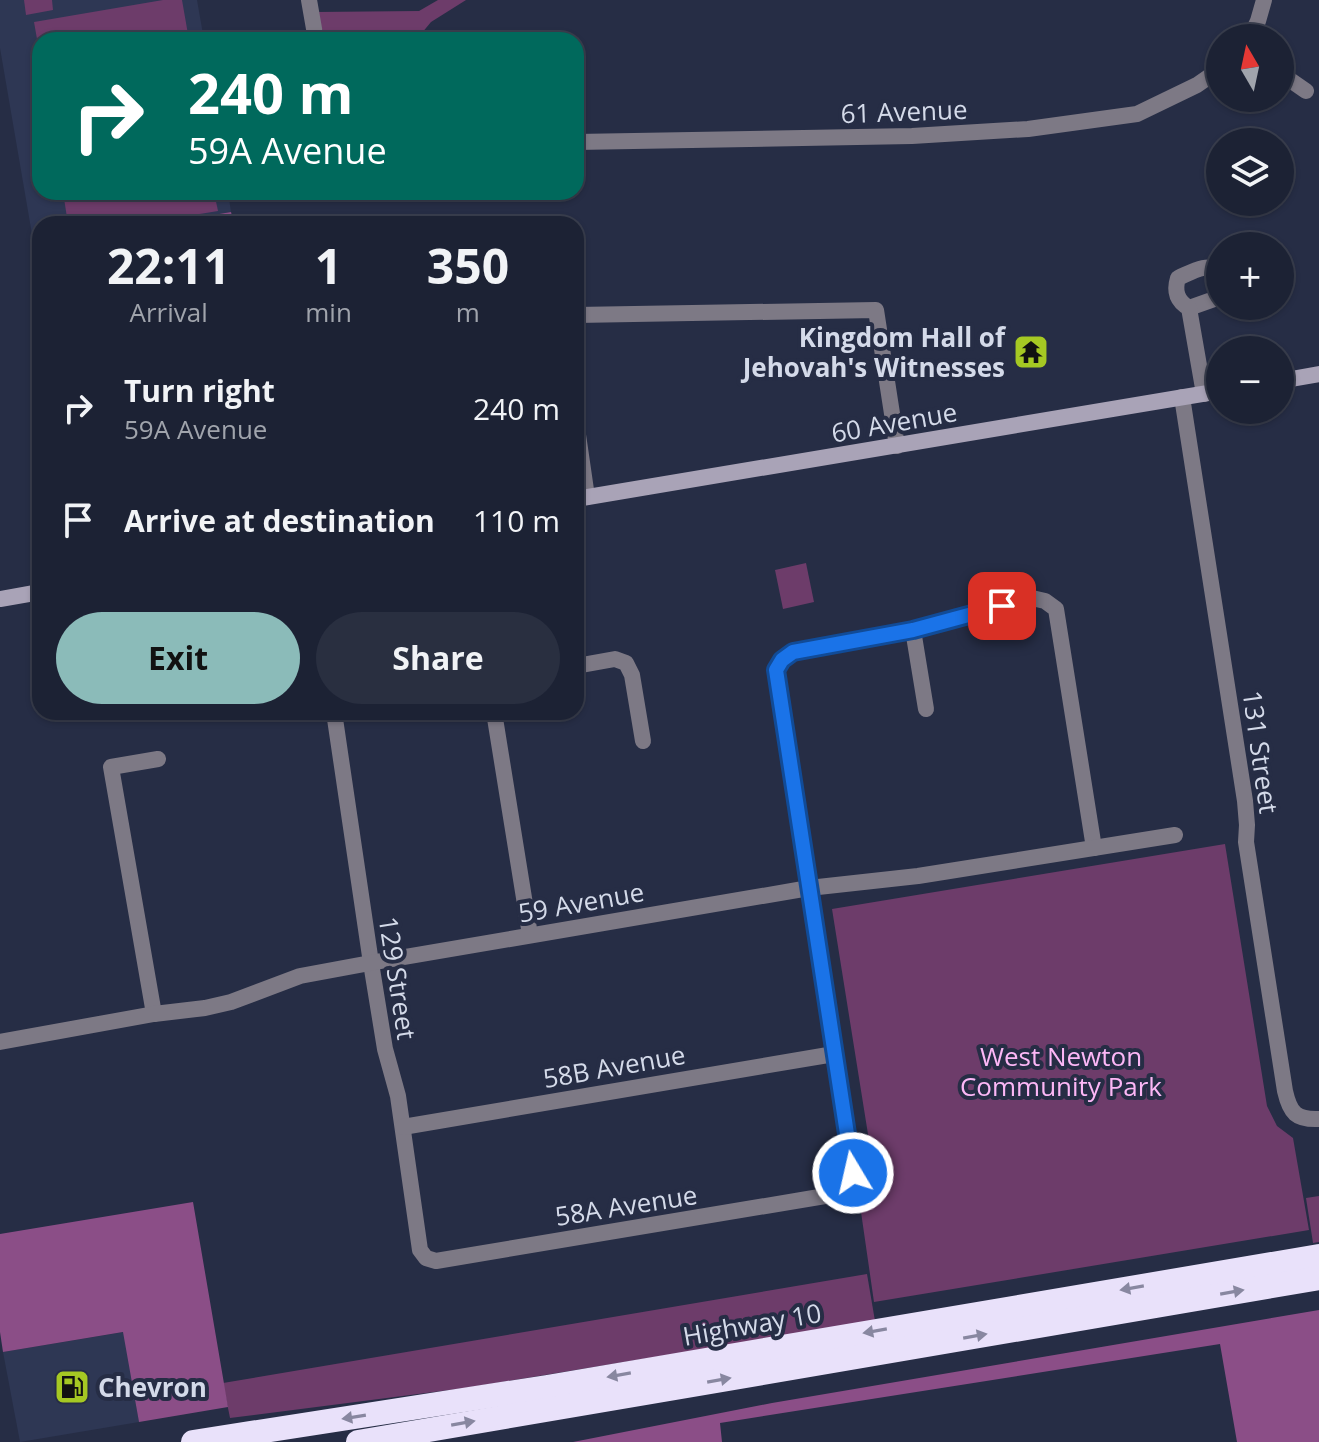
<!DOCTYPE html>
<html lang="en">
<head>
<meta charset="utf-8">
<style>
	:root { --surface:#1c2234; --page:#292f40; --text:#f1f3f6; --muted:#a0a4ac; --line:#3a3f4f; --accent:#8bbbb9 }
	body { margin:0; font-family:"Open Sans",sans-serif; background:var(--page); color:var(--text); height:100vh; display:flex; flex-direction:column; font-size:30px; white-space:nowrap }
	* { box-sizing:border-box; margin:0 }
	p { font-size:26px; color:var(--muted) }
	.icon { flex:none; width:44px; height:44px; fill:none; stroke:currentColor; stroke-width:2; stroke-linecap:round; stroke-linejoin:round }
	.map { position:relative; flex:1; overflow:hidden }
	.sheet { position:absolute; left:32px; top:216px; width:552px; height:504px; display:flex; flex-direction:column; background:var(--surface); border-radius:24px; box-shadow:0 2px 6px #0004,0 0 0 2px var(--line) }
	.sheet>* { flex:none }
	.guide { position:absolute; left:32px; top:32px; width:552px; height:168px; border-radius:24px; box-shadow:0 2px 6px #0004,0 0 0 2px var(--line); background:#00695c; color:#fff; overflow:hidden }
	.needle { width:52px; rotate:351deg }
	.tools { position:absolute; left:1206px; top:24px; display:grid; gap:16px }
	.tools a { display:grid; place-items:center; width:88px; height:88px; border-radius:50%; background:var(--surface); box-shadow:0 2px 6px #0004,0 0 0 2px var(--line); font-size:40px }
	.pin { position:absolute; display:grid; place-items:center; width:68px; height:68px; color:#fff; margin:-34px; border-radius:16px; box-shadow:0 4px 12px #0006 }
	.me { position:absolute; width:88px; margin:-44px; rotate:351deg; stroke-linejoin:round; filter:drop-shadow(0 0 6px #0008) }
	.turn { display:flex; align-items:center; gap:28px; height:168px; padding:0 24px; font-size:36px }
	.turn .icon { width:104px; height:104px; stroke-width:2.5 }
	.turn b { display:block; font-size:56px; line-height:68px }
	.eta { display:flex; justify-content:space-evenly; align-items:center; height:136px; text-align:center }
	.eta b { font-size:48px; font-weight:700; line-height:56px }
	.action { display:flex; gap:16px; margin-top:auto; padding:16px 24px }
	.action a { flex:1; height:92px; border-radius:48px; background:var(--accent); color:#111; font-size:32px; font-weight:700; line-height:92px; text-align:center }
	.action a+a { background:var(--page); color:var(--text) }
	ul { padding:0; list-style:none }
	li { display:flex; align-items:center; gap:24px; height:112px; padding:0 24px }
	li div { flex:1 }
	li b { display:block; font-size:30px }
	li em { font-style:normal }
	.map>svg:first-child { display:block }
</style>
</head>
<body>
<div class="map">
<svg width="1319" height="1442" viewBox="0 0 1319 1442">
	<rect width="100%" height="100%" fill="#262d45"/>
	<g fill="#2e3754">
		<path d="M0 0H197L204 40H40V192H228L231 212 160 224H40V245L34 246 0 48Z"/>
		<path d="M124 1332 139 1422 20 1442 3 1352Z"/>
	</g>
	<g fill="#6d3c6a">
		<path d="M24 0H52L53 10 26 15Z"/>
		<path d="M163 0H182L189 40H40V56L34 22Z"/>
		<path d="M438 0H466L431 22 416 40H326L316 12 419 11Z"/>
		<path d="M63 192H214L218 211 139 224H68Z"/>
		<path d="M806 563 814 602 783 609 775 570Z"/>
		<path d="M1225 844 1267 1106 1277 1126 1293 1138 1309 1230 874 1302 860 1205C868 1197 873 1190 875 1178L832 909Z"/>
		<path d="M1319 1196V1242L1313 1243 1306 1198Z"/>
		<path d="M867 1274 875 1321 465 1388 230 1418 223 1383Z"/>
	</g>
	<g fill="#8b4e87">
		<path d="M231 212 234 224H160Z"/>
		<path d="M193 1202 228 1407 139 1422 123 1332 3 1352 0 1332V1234Z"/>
		<path d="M1319 1310V1442H1237L1220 1344 720 1423 722 1442H573L772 1403Z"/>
	</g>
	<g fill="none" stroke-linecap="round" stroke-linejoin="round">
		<g stroke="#7d7985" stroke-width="16">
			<path d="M309 0 316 40"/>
			<path d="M1250 38 1258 21 1264 0"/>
			<path d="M1280 73 1306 91"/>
			<path d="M576 142 912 136 1028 129 1137 114 1197 85 1220 69"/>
			<path d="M1189 308 1220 297"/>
			<path d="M576 315 876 310 897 446"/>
			<path d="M1204 394 1189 308C1177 301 1174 291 1178 278 1192 272 1207 262 1220 271"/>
			<path d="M1182 397 1245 801 1247 825 1246 842 1285 1091C1290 1113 1296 1120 1319 1119"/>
			<path d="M576 421 587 497"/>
			<path d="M913 630 926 709"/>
			<path d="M576 666 615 659 626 663 632 675 643 741"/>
			<path d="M334 712 371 963 385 1049 398 1096 420 1250 426 1258 436 1261 843 1193 853 1173 776 670 782 660 793 652 913 630 1032 598 1045 601 1056 609 1094 848"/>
			<path d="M494 712 530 935"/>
			<path d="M154 1014 111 767 158 759"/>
			<path d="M0 1042 154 1014 205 1008 231 1002 300 976 381 961 809 888 918 876 1175 835"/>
			<path d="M403 1127 834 1054"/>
		</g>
		<g stroke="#a9a3b7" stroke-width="16">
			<path d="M1280 381 1319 374"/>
			<path d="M576 499 1220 391"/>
			<path d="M0 599 40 592"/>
		</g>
		<g stroke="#e9e1fa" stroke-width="24">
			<path d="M193 1442 547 1387 1319 1256"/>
			<path d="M358 1442 1319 1278"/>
		</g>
	</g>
	<defs><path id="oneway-solid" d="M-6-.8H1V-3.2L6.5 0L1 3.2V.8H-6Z" transform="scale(2)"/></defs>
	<g fill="#8887a0">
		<use href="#oneway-solid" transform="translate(1132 1288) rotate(170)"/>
		<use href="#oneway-solid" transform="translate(1232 1292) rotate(-10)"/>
		<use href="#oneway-solid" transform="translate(875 1331) rotate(170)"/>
		<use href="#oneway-solid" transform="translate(975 1336) rotate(-10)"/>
		<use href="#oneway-solid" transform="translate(619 1375) rotate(170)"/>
		<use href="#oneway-solid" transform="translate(719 1380) rotate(-10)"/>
		<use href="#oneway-solid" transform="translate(354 1417) rotate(171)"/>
		<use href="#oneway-solid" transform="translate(463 1423) rotate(-10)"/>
	</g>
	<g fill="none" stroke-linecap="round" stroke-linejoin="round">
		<defs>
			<path id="route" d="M853 1173 776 670 782 660 793 652 913 630 1002 606"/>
		</defs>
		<use href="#route" stroke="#114b97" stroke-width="20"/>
		<use href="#route" stroke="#1a73e8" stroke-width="14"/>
	</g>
	<defs>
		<symbol id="temple-square" viewBox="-11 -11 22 22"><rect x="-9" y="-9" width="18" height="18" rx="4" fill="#a5c823" stroke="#262d45"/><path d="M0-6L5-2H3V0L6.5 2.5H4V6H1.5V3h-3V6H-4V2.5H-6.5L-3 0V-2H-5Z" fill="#111"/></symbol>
		<symbol id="fuel-square" viewBox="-11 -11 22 22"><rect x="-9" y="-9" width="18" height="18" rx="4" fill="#a5c823" stroke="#262d45"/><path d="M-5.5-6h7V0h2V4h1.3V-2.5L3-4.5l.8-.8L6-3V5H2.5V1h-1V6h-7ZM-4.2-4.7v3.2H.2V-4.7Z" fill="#111"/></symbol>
	</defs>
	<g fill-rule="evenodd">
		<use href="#temple-square" x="1011" y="332" width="40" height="40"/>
		<use href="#fuel-square" x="52" y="1367" width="40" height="40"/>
	</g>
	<g text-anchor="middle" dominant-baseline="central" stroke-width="8" stroke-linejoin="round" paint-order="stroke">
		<g font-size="26" fill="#d4dae9" stroke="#262d45">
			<text transform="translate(904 111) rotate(-2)">61 Avenue</text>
			<text transform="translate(894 422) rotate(-10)">60 Avenue</text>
			<text transform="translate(1261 752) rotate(82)">131 Street</text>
			<text transform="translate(581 902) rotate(-10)">59 Avenue</text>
			<text transform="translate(398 978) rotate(81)">129 Street</text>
			<text transform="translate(614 1066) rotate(-10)">58B Avenue</text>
			<text transform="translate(626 1205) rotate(-9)">58A Avenue</text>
			<text transform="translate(752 1324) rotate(-10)">Highway 10</text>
		</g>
		<g font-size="26" font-weight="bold" fill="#d4dae9" stroke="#262d45" text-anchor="end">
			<text x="1005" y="337">Kingdom Hall of<tspan x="1005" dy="30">Jehovah's Witnesses</tspan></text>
			<text x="98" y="1387" text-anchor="start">Chevron</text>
		</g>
		<g font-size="26" fill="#fcb7f6" stroke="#262d45">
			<text x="1061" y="1056">West Newton<tspan x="1061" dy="30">Community Park</tspan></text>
		</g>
	</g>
</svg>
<div class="tools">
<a><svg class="needle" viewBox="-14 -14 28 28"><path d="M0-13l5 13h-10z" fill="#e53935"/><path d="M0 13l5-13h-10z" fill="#a0a4ac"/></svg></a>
<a><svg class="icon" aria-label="layers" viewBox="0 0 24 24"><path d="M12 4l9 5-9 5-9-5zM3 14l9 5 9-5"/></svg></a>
<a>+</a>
<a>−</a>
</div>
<div class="pin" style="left:1002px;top:606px;background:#d93025"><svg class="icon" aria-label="arrive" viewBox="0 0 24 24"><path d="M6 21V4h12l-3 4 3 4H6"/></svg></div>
<svg class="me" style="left:853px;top:1173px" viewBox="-20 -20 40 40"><circle r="17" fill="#1a73e8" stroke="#fff" stroke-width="3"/><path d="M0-11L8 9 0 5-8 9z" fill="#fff"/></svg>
<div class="guide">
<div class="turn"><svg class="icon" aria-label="right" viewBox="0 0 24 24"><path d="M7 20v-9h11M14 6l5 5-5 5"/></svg><div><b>240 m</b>59A Avenue</div></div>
</div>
<section class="sheet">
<div class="eta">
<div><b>22:11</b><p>Arrival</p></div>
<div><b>1</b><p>min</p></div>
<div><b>350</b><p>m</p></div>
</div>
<ul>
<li><svg class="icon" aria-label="right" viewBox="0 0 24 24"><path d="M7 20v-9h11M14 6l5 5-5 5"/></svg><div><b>Turn right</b><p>59A Avenue</p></div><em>240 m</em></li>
<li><svg class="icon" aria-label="arrive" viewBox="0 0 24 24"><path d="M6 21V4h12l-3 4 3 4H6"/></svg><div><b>Arrive at destination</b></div><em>110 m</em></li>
</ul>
<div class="action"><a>Exit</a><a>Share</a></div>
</section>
</div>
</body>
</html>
